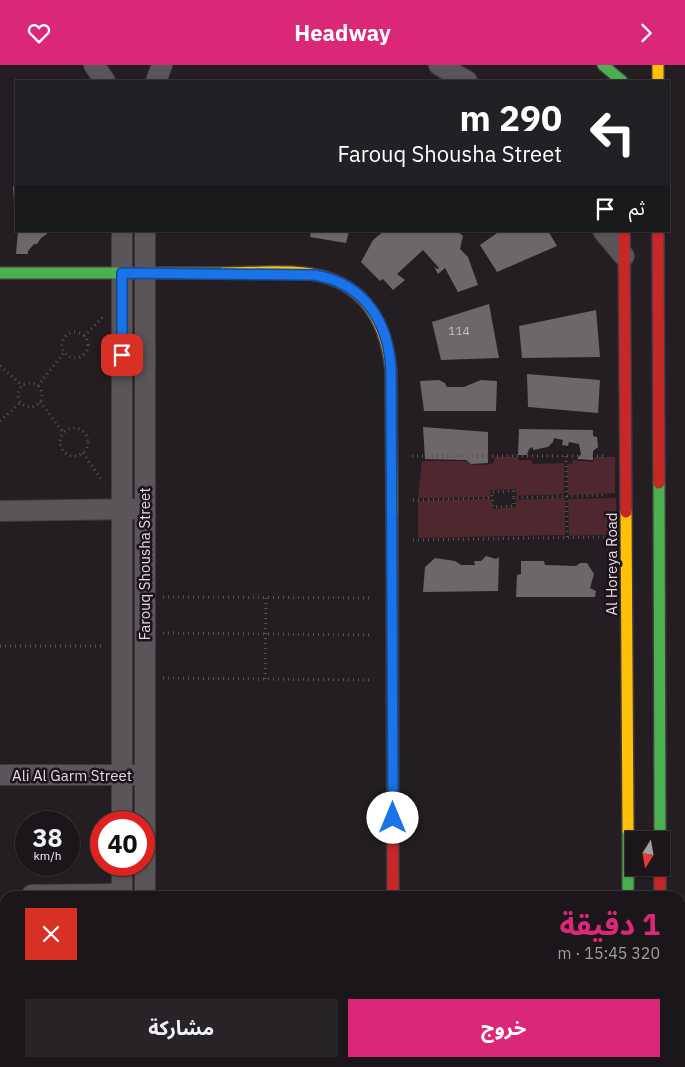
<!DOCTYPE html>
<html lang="ar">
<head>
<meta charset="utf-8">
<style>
	:root { --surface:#1b161a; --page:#282327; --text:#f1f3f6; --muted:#a09fa2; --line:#393539; --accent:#db2777 }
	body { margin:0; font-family:"IBM Plex Sans","Noto Sans Arabic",sans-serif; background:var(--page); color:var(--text); direction:rtl; height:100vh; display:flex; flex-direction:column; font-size:19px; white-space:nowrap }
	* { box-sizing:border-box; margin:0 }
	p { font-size:16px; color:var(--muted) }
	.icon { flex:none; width:28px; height:28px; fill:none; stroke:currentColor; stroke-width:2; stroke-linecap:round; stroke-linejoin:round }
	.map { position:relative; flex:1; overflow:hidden; direction:ltr }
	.sheet { position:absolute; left:0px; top:826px; width:685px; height:176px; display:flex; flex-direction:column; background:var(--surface); border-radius:15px 15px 0 0; box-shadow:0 1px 4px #0004,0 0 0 1px var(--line); direction:rtl }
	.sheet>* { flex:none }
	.top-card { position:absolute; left:15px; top:15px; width:655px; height:152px; border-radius:0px; box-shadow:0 1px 4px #0004,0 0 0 1px var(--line); direction:rtl; background:#202124; color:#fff; overflow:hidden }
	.needle { width:32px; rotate:191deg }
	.fabs { position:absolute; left:625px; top:766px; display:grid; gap:10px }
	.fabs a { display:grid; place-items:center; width:45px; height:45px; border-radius:0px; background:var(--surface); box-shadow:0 1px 4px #0004,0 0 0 1px var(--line); font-size:25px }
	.speed { position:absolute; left:15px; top:746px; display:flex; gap:10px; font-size:25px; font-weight:700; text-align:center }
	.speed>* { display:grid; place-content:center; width:65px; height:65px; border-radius:50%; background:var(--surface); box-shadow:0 1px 4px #0004,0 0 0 1px var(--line); line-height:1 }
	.speed small { font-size:12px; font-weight:400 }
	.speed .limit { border:8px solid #d22; background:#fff; color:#111 }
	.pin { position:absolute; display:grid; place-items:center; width:42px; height:42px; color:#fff; margin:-21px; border-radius:10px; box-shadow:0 2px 8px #0006 }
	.me { position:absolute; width:55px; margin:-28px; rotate:0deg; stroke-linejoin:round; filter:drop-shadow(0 0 4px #0008) }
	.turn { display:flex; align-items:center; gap:18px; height:105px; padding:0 25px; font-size:22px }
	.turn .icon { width:65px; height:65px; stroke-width:2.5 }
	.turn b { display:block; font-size:35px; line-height:42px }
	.then { display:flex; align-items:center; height:48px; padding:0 25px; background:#0003; gap:10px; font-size:19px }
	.round { display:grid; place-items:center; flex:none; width:52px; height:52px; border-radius:0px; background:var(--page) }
	.headline { display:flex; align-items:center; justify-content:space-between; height:85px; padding:0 25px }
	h1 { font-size:30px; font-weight:700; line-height:38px; color:var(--accent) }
	.button { display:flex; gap:10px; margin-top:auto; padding:10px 25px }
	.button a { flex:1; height:58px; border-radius:0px; background:var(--accent); color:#fff; font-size:20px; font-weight:700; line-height:58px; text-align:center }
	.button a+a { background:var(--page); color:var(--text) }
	header { display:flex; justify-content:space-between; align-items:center; height:65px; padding:0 25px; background:var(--accent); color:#fff; font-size:22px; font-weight:700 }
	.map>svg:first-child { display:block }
</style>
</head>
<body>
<header><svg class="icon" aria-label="forward" viewBox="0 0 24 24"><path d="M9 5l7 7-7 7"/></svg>Headway<svg class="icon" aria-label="heart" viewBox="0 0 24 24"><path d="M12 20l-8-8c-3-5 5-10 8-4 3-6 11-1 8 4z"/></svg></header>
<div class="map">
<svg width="685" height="1002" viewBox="0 0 685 1002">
	<rect width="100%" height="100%" fill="#241e23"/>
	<g fill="#4f282f">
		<path d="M494 392H517L518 395H532V399L564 398V429L517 431 515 424 490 425 491 432 418 433 422 396H466C473 402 485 400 494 398Z"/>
		<path d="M595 392H615V428L568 430 567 399H572L573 395 593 397Z"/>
		<path d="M565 433V470L418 473V436L491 434 493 444 516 442V435Z"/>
		<path d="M616 433 617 469 569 471 568 434Z"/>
	</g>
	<g fill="#6d676a">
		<path d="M16 113V151H15L13 123Z"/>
		<path d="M18 166H46L47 169 41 173 37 179H34L28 186V189H16Z"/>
		<path d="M311 166H349L346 178 310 172Z"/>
		<path d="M384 166H457L463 171 460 184 468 192 478 220 458 227 445 203 438 209 434 202 437 204 439 203 423 185 397 209 405 215 393 225 383 214 380 216 361 197 373 175Z"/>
		<path d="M500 166H548L557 181 497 207 480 180Z"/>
		<path d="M489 239 499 293 441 295 432 257Z"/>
		<path d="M596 245 600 292 522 293 519 261Z"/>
		<path d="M527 309 600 315 598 348 528 342Z"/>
		<path d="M439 315 445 318 447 322H464L481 315 497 316 496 346H424L420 316Z"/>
		<path d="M423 362 488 367V398L471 399 466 395 425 394Z"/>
		<path d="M519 364 593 365V371L597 372 598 382 593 386V395L577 394 581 389 579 379 569 377 568 381 562 380 563 375 554 373 553 377 548 382 533 385V382L529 384 527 390H518Z"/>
		<path d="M486 491 496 494 499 492 498 526 423 527 425 502 435 493 455 496 461 500H475L474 496H481Z"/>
		<path d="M521 496H544L545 500 576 501 580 498H587L594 509 590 523 596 526 595 532H516L517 510 521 509Z"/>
	</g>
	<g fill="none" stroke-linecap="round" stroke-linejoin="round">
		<defs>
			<g id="street">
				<path d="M94 0 105 16"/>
				<path d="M439 0 467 16"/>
				<path d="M156 16 162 0"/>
				<path d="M122 166V758"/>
				<path d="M145 166V831"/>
				<path d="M603 166 624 191"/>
				<path d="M0 446 135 444"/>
				<path d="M0 710H135"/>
				<path d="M32 830 122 829"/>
				<path d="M122 831V800"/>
				<path d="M0 957H5"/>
				<path d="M0 982H5"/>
				<path d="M384 1002 388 998"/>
			</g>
			<g id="fast">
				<path d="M603 0 622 16"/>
				<path d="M0 208H223"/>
				<path d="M659 418 660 775"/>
				<path d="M628 765V831"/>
			</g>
			<g id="slow">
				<path d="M658 0V16"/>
				<path d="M223 208C250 208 277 205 304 208 361 214 386 253 391 306L392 450"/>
				<path d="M626 447 628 765"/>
				<path d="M629 998V1002"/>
			</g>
			<g id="jam">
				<path d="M624 166 626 447"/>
				<path d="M658 166 659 418"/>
				<path d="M392 450 393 831"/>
				<path d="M660 802V831"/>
				<path d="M661 998V1002"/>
			</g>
		</defs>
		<use href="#street" stroke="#403a3e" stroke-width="22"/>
		<use href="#fast" stroke="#403a3e" stroke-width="14"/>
		<use href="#slow" stroke="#403a3e" stroke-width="14"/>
		<use href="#jam" stroke="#403a3e" stroke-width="14"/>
		<g stroke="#585457" stroke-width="3" stroke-dasharray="1 4" stroke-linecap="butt">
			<circle cx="75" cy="280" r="13"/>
			<path d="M84 271 103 252"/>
			<path d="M0 301 23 321"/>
			<circle cx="30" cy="330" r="12"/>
			<path d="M38 321 64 287"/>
			<path d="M40 337 63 367"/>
			<path d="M0 356 21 337"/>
			<circle cx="74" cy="377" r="14"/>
			<path d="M83 388 103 417"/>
			<path d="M412 391H603"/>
			<path d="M566 391 567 472"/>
			<path d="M514 433V441L493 442 492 427 513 426 514 433 605 430"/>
			<path d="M413 435 492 433"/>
			<path d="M413 475 604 472"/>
			<path d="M163 532 371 533"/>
			<path d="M163 568 371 570"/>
			<path d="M0 581H104"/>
			<path d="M163 613 371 615"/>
			<path d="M265 614 266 533"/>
			<path d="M526 1002V998"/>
		</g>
		<use href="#street" stroke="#595558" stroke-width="20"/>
		<use href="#fast" stroke="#4caf50" stroke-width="11"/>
		<use href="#slow" stroke="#ffc107" stroke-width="11"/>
		<use href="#jam" stroke="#c62828" stroke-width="11"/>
	</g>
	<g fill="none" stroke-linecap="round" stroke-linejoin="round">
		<defs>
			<path id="route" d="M122 290V208L314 210C365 218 389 258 391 306L393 753"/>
		</defs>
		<use href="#route" stroke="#114b97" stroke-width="12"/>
		<use href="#route" stroke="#1a73e8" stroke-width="9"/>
	</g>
	<g text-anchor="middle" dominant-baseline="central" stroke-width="5" stroke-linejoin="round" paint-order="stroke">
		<g font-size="12" fill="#c5bdc2">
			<text x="459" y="265">114</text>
		</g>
		<g font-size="15" fill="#e2dae0" stroke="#1e121b">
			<text transform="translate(144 499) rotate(-90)">Farouq Shousha Street</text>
			<text transform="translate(611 499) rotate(-90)">Al Horeya Road</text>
			<text x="72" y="710">Ali Al Garm Street</text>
		</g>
	</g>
</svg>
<div class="fabs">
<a><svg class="needle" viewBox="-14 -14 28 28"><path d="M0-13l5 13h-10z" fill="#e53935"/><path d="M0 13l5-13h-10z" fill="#a09fa2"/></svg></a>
</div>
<div class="speed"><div>38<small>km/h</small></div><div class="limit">40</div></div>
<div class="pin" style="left:122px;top:290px;background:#d93025"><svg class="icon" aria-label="arrive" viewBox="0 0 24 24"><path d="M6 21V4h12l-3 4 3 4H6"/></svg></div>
<svg class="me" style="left:393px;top:753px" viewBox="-20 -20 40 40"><circle r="19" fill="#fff"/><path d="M0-13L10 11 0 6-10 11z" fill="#1a73e8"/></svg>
<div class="top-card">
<div class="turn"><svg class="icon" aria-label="left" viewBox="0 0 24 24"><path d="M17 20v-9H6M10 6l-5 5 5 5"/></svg><div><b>290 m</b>Farouq Shousha Street</div></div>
<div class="then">ثم<svg class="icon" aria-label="arrive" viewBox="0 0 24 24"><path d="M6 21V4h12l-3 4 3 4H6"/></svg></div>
</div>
<section class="sheet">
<div class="headline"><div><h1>1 دقيقة</h1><p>320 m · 15:45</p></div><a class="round" style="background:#d93025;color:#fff"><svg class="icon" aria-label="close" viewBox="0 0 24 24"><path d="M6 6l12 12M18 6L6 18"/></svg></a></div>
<div class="button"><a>خروج</a><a>مشاركة</a></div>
</section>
</div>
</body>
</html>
